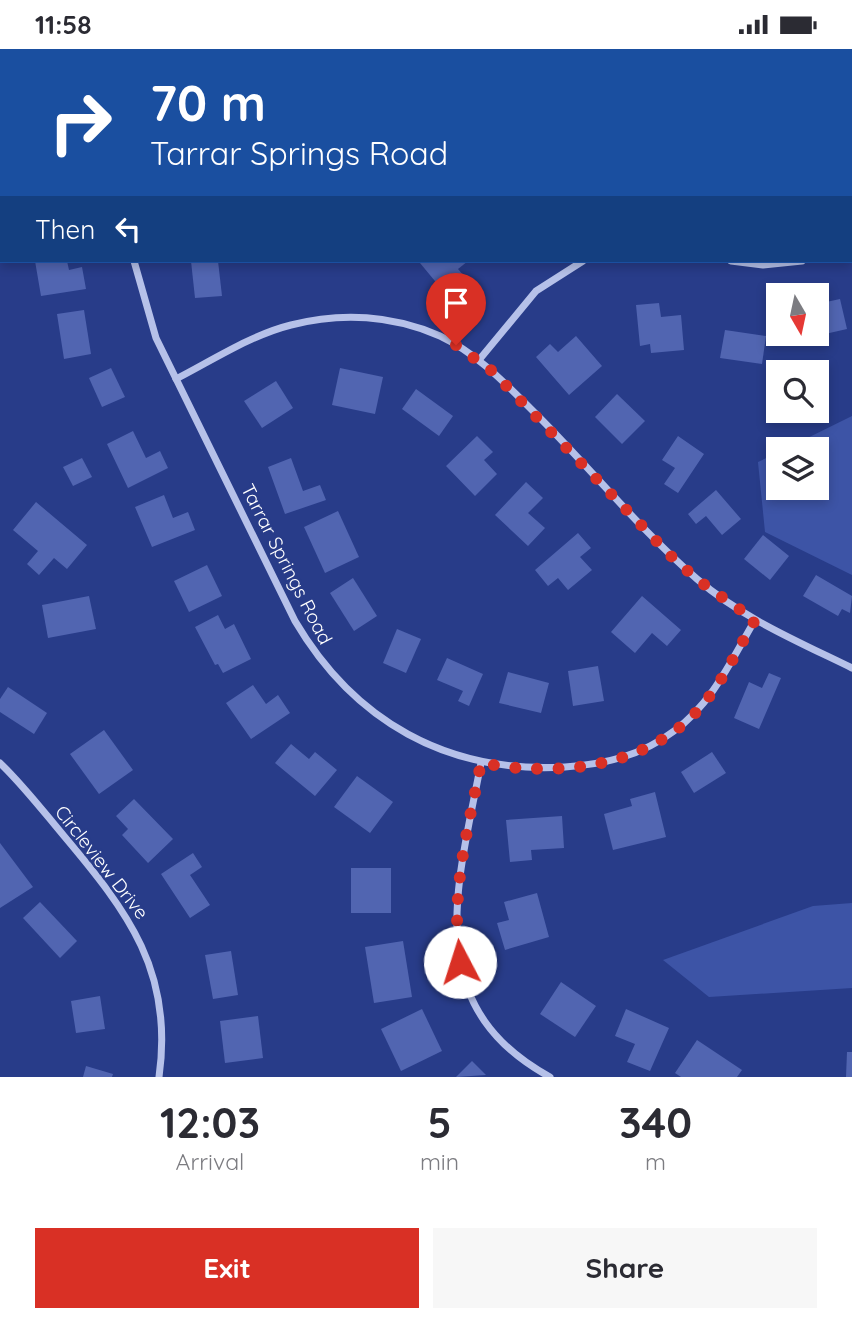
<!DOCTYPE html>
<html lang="en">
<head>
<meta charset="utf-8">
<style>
	:root { --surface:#fff; --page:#f7f7f7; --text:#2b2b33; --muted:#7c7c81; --accent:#d93025 }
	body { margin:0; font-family:Quicksand,sans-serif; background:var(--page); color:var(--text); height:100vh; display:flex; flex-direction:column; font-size:26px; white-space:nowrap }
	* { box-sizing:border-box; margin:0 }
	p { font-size:23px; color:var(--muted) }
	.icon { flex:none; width:38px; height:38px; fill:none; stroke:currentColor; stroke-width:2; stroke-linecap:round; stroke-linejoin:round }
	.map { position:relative; height:1028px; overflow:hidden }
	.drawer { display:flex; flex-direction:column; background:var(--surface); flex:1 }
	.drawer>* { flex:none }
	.banner { position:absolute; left:0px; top:0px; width:852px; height:214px; box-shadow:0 4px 10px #0003; background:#1a4fa0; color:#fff; overflow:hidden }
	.needle { width:46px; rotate:171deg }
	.tools { position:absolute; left:766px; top:234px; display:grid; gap:14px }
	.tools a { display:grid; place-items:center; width:63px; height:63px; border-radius:0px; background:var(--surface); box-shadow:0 4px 10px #0003; font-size:35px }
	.pin { position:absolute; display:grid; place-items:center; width:60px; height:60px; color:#fff; margin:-72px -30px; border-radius:50% 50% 50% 0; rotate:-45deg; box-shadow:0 0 7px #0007 }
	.pin .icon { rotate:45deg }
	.me { position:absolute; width:77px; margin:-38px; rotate:355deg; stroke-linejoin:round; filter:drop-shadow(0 0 5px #0008) }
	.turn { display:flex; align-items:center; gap:24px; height:147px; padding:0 35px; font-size:32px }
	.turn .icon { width:91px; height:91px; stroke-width:2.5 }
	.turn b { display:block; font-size:49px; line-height:60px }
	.then { display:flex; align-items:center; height:66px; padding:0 35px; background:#0003; gap:14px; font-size:26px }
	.eta { display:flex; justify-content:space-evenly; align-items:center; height:119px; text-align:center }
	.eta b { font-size:42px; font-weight:800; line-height:49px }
	.cta { display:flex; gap:14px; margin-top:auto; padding:14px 35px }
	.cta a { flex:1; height:80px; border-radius:0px; background:var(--accent); color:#fff; font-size:28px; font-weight:800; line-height:80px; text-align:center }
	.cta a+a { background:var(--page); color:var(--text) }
	.status { display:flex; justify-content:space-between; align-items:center; height:49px; padding:0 35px; background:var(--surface); direction:ltr }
	.status svg { height:19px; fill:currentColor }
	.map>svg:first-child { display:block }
</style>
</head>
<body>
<div class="status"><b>11:58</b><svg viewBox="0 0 49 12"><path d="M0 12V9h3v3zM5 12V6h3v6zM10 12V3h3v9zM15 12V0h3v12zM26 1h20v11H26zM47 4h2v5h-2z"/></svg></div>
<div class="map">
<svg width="852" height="1028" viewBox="0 0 852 1028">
	<rect width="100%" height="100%" fill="#283c89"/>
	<g fill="#3d54a6">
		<path d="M852 367V526L765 483 758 413 779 403V439H817V401H783Z"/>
		<path d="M852 854V939L709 948 663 911 813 857Z"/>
	</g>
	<g fill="#5165b1">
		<path d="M35 212H67L69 221 82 218 86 240 41 247Z"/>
		<path d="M191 212H218L222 247 195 249Z"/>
		<path d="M423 212H468L458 220 469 233 449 249 420 214Z"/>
		<path d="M840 250 847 280 803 290 801 285H817V255Z"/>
		<path d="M659 254 661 268 681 266 684 301 651 304 650 295 640 297 636 256Z"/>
		<path d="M84 261 91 305 64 310 57 265Z"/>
		<path d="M725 281 766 287 762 315 720 309Z"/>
		<path d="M576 287 602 317 569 346 536 308 550 295 558 303Z"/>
		<path d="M111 319 125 348 102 358 89 329Z"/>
		<path d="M340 319 383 328 375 365 332 356Z"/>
		<path d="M276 332 293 359 262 379 244 352Z"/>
		<path d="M416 340 453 367 439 387 402 360Z"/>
		<path d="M617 345 645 372 622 395 595 368Z"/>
		<path d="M133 382 146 409 160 402 168 419 128 439 107 395Z"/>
		<path d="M477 387 493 403 484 411 497 425 475 447 446 417Z"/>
		<path d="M678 387 704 405 678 444 664 435 675 419 662 411Z"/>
		<path d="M82 409 92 428 73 437 63 418Z"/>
		<path d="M291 409 303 442 320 436 326 451 285 465 268 418Z"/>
		<path d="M526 433 543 449 528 464 545 479 528 497 495 466Z"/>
		<path d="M716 441 741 470 722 486 706 467 696 475 688 465Z"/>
		<path d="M164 446 173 469 188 463 195 481 152 498 135 458Z"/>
		<path d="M36 453 87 496 67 520 54 509 39 526 27 515 38 502 13 481Z"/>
		<path d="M338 462 359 508 325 524 304 478Z"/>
		<path d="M578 484 591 499 580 508 592 521 568 541 558 529 548 537 535 521Z"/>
		<path d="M763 486 789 507 770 531 744 510Z"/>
		<path d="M207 516 222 547 189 563 174 532Z"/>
		<path d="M816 526 852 547 850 564 842 560 838 567 803 547Z"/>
		<path d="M353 529 377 567 354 582 330 544Z"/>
		<path d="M89 547 96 580 48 589 42 556Z"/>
		<path d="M642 547 681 581 667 597 652 584 635 604 611 583Z"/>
		<path d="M218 566 225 580 234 575 251 610 223 624 218 615 215 616 195 578Z"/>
		<path d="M397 580 421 590 406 624 383 614Z"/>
		<path d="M447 609 483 625 469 657 458 652 463 642 437 631Z"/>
		<path d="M598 617 604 652 573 657 568 622Z"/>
		<path d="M508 623 549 634 541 664 499 654Z"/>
		<path d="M769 624 781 629 759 680 734 669 749 633 762 639Z"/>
		<path d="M253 636 266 655 278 646 290 664 251 690 226 654Z"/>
		<path d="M8 638 47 664 34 685 0 663V650Z"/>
		<path d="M104 681 133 721 99 745 70 705Z"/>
		<path d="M291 695 309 710 315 703 337 721 315 747 275 714Z"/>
		<path d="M712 703 726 724 694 744 681 723Z"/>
		<path d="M357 727 393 753 370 784 334 758Z"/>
		<path d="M655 743 666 788 613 801 604 765 632 757 630 750Z"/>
		<path d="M134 750 173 790 148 814 122 786 128 780 116 767Z"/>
		<path d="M562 767 564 799 531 801 532 811 510 813 506 771Z"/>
		<path d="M0 794 33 838 0 859Z"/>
		<path d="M193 804 202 818 190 826 210 856 190 869 161 825Z"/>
		<rect x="351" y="819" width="40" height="45"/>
		<path d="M537 844 549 888 505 901 497 874 509 871 504 853Z"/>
		<path d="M40 853 77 892 60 909 23 869Z"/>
		<path d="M403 892 412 948 374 954 365 898Z"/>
		<path d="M231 902 238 946 213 950 205 906Z"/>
		<path d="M561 933 596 957 575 988 540 965Z"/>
		<path d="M100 947 105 980 76 984 71 952Z"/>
		<path d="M422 960 442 1002 401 1022 381 980Z"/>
		<path d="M626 960 669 979 650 1022 627 1013 635 995 615 987Z"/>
		<path d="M258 967 263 1009 225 1014 220 972Z"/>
		<path d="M697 991 742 1021 737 1028H681L675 1024Z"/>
		<path d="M847 1003H852V1028H846Z"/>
		<path d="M472 1012 486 1026 456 1028Z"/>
		<path d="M86 1017 113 1025 112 1028H83Z"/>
	</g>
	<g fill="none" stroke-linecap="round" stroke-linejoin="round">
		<g stroke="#b6c1e9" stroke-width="7">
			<path d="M192 0 202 2"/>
			<path d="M146 2V0"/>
			<path d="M283 2 295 0"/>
			<path d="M850 191 852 190"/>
			<path d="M134 212 156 289 295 572C354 672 447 725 565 718 605 715 641 707 674 682 712 655 732 610 755 571"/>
			<path d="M731 212 763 216 802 212"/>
			<path d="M479 311 536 242 583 212"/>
			<path d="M176 330C213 311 251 286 291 276 341 263 393 266 440 287 476 304 503 332 531 360 587 415 637 478 697 530 742 569 799 593 852 619"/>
			<path d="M0 714C23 736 43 762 64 787 128 863 174 923 159 1028"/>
			<path d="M481 714C458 835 418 956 550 1028"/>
		</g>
	</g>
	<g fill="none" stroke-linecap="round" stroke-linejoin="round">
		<path stroke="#d93025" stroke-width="12" stroke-dasharray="0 21.6" d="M456 296 492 322 671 507 699 532 755 571C738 600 723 632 701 658 646 720 558 728 481 714 468 780 450 845 460 913"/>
	</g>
	<g text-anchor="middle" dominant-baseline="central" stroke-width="5" stroke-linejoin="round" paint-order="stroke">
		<g font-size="19" fill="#fff" stroke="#283c89">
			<text transform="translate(287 515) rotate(63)">Tarrar Springs Road</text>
			<text transform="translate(102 813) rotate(52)">Circleview Drive</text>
		</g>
	</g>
</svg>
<div class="tools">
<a><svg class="needle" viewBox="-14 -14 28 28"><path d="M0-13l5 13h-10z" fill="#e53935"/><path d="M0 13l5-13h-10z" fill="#7c7c81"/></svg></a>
<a><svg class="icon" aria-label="search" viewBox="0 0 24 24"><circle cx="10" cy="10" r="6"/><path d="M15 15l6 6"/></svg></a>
<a><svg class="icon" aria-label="layers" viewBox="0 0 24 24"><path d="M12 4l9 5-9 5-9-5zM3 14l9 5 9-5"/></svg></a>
</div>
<div class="pin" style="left:456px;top:296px;background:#d93025"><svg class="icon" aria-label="arrive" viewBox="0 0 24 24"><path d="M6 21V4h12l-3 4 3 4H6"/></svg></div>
<svg class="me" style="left:460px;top:913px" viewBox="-20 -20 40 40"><circle r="19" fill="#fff"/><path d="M0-13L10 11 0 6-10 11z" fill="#d93025"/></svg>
<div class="banner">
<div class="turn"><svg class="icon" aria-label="right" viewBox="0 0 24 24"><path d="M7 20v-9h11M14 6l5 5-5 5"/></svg><div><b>70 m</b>Tarrar Springs Road</div></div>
<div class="then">Then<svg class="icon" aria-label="left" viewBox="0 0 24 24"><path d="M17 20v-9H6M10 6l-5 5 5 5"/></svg></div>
</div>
</div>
<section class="drawer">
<div class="eta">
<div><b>12:03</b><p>Arrival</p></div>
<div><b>5</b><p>min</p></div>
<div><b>340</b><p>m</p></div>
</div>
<div class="cta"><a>Exit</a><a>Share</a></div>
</section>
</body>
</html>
